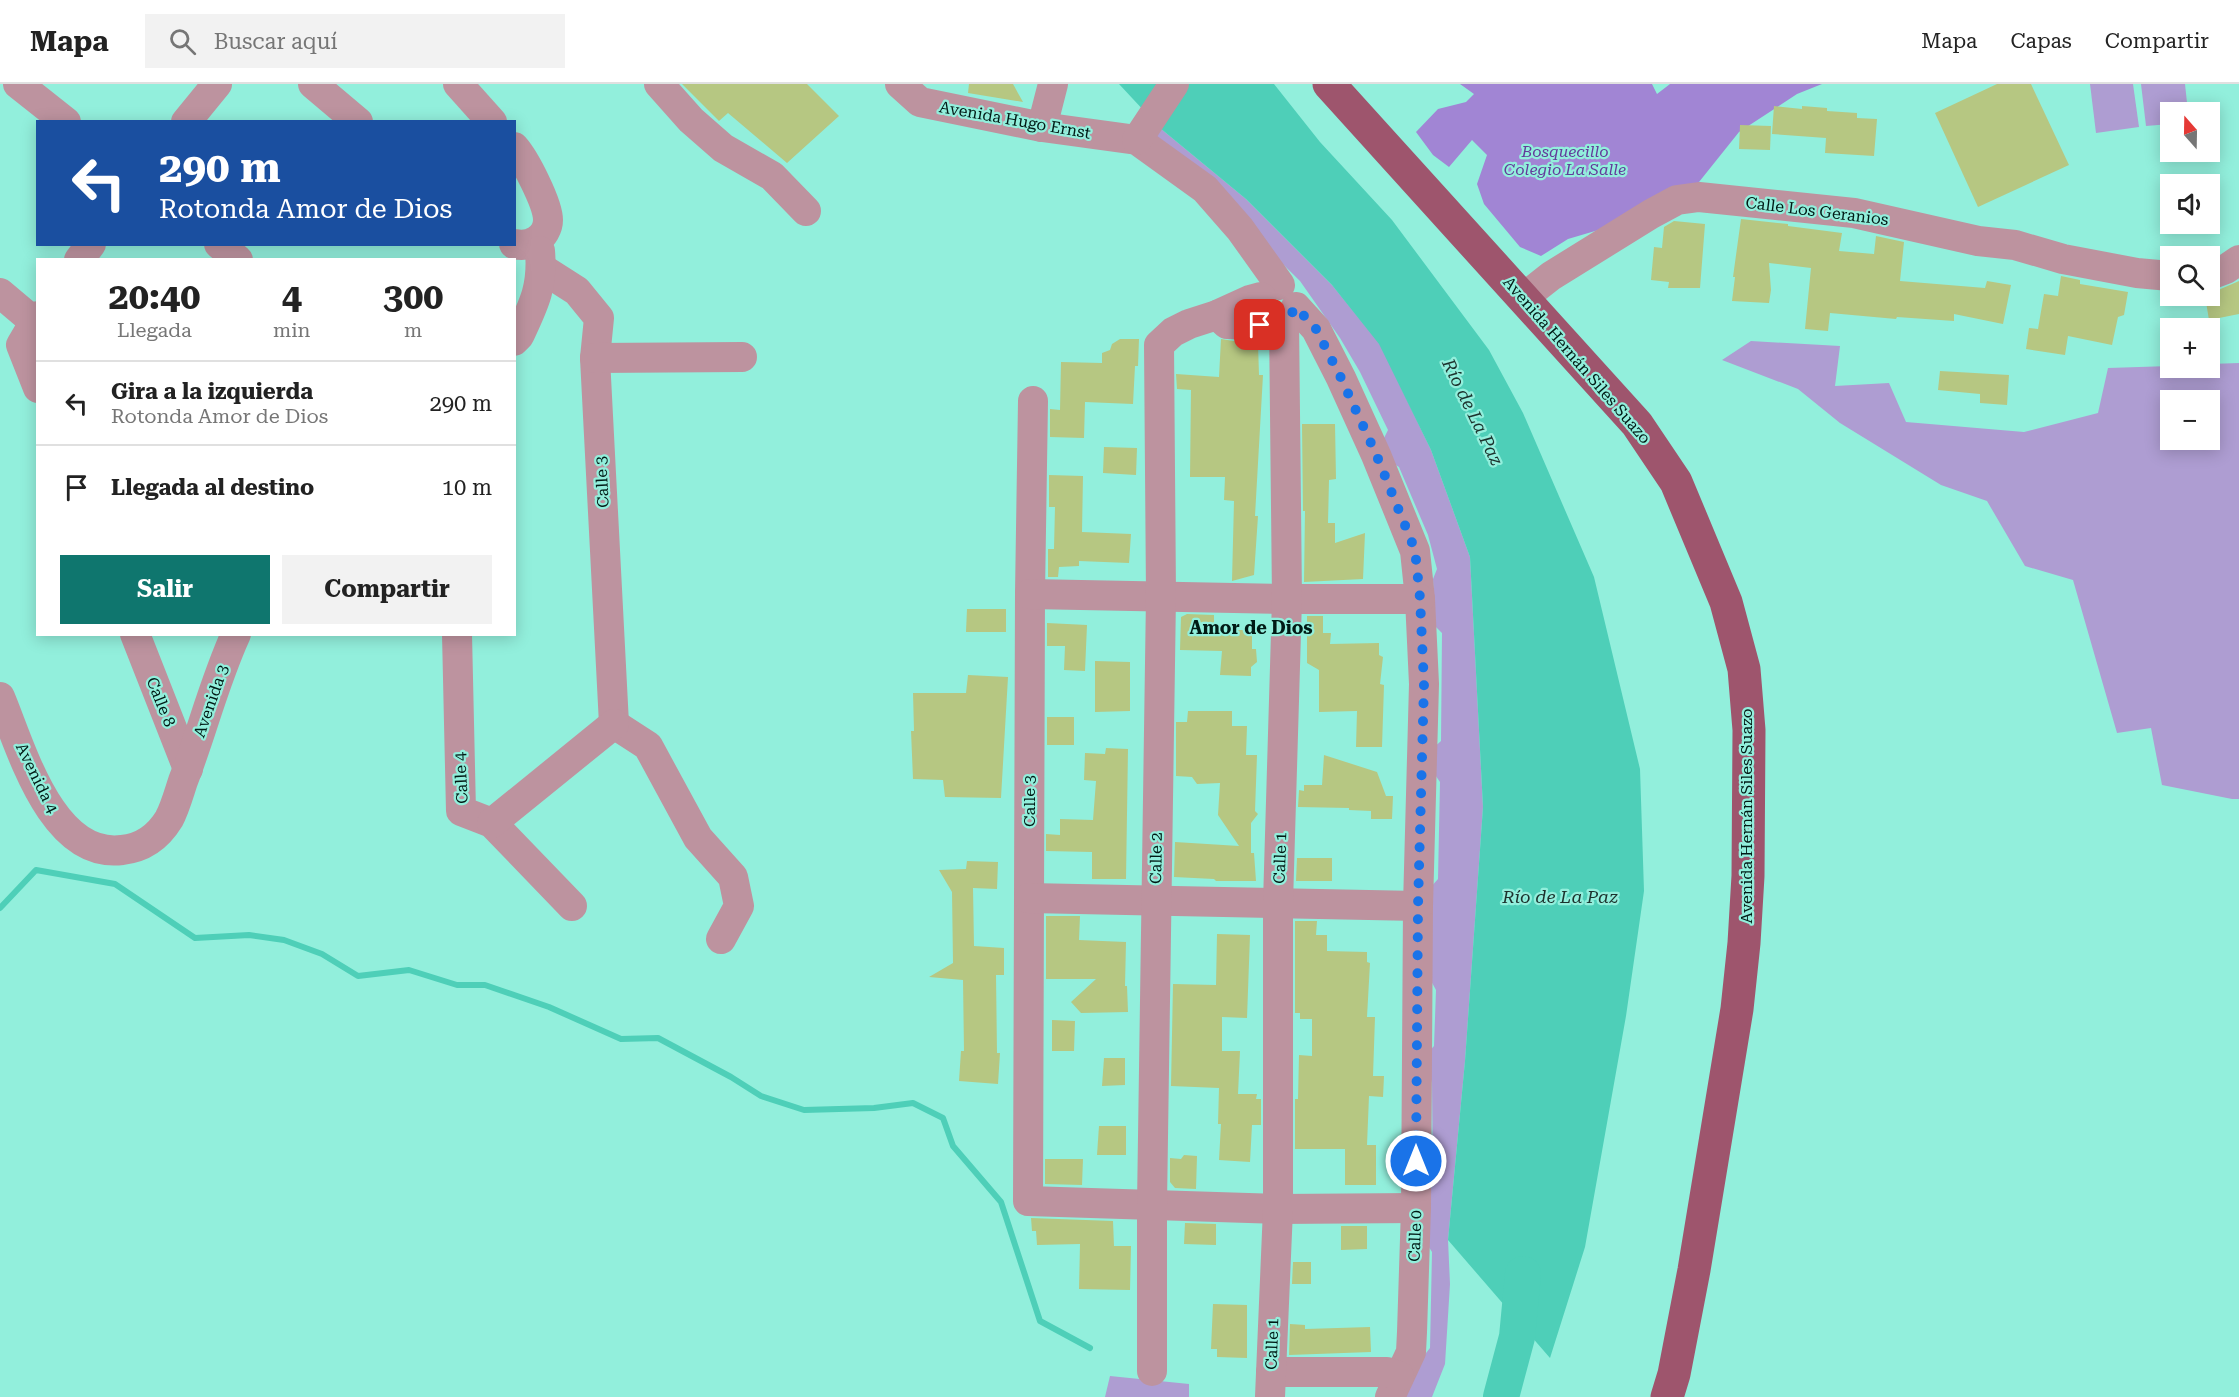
<!DOCTYPE html>
<html lang="es">
<head>
<meta charset="utf-8">
<style>
	:root { --surface:#fff; --page:#f2f2f2; --text:#222; --muted:#767676; --line:#e0e0e0; --accent:#0f766e }
	body { margin:0; font-family:"Roboto Serif",serif; background:var(--page); color:var(--text); height:100vh; display:flex; flex-direction:column; font-size:22px; white-space:nowrap }
	* { box-sizing:border-box; margin:0 }
	p { font-size:20px; color:var(--muted) }
	.icon { flex:none; width:33px; height:33px; fill:none; stroke:currentColor; stroke-width:2; stroke-linecap:round; stroke-linejoin:round }
	.map { position:relative; flex:1; overflow:hidden }
	.side { position:absolute; left:36px; top:174px; width:480px; height:378px; display:flex; flex-direction:column; background:var(--surface); border-radius:0px; box-shadow:0 3px 15px #0003 }
	.side>* { flex:none }
	.top-card { position:absolute; left:36px; top:36px; width:480px; height:126px; border-radius:0px; box-shadow:0 3px 15px #0003; background:#1a4fa0; color:#fff; overflow:hidden }
	.needle { width:39px; rotate:340deg }
	.buttons { position:absolute; left:2160px; top:18px; display:grid; gap:12px }
	.buttons a { display:grid; place-items:center; width:60px; height:60px; border-radius:0px; background:var(--surface); box-shadow:0 3px 15px #0003; font-size:30px }
	.pin { position:absolute; display:grid; place-items:center; width:51px; height:51px; color:#fff; margin:-26px; border-radius:12px; box-shadow:0 3px 9px #0006 }
	.me { position:absolute; width:66px; margin:-33px; rotate:0deg; stroke-linejoin:round; filter:drop-shadow(0 0 4px #0008) }
	.turn { display:flex; align-items:center; gap:21px; height:126px; padding:0 24px; font-size:27px }
	.turn .icon { width:78px; height:78px; stroke-width:2.5 }
	.turn b { display:block; font-size:42px; line-height:51px }
	.eta { display:flex; justify-content:space-evenly; align-items:center; height:102px; text-align:center }
	.eta b { font-size:36px; font-weight:700; line-height:42px }
	.cta { display:flex; gap:12px; margin-top:auto; padding:12px 24px }
	.cta a { flex:1; height:69px; border-radius:0px; background:var(--accent); color:#fff; font-size:24px; font-weight:700; line-height:69px; text-align:center }
	.cta a+a { background:var(--page); color:var(--text) }
	ul { padding:0; list-style:none }
	li { display:flex; align-items:center; gap:18px; height:84px; padding:0 24px; border-top:2px solid var(--line) }
	li div { flex:1 }
	li b { display:block; font-size:22px }
	li em { font-style:normal }
	header { display:flex; align-items:center; gap:36px; box-sizing:border-box; height:84px; padding:0 30px; background:var(--surface); border-bottom:2px solid var(--line) }
	header strong { font-size:28px }
	nav { display:flex; gap:33px; margin-inline-start:auto; font-size:21px }
	.search { width:420px; height:54px; background:var(--page); display:flex; align-items:center; gap:15px; box-sizing:border-box; padding:0 21px; border-radius:0px; color:var(--muted); font-size:22px }
	.map>svg:first-child { display:block }
</style>
</head>
<body>
<header>
<strong>Mapa</strong>
<div class="search"><svg class="icon" aria-label="search" viewBox="0 0 24 24"><circle cx="10" cy="10" r="6"/><path d="M15 15l6 6"/></svg>Buscar aquí</div>
<nav><a>Mapa</a><a>Capas</a><a>Compartir</a></nav>
</header>
<div class="map">
<svg width="2239" height="1313" viewBox="0 0 2239 1313">
	<rect width="100%" height="100%" fill="#92efdc"/>
	<g fill="#ae9dd2" fill-rule="evenodd">
		<path d="M2090 0H2133L2139 43 2096 49Z"/>
		<path d="M2141 0H2185L2188 28H2170V40L2146 42Z"/>
		<path d="M1160 44 1246 115 1332 201 1380 260 1431 366 1470 473 1483 723 1465 977 1448 1156 1450 1200 1445 1280 1432 1313H1405L1418 1279 1430 1264 1432 1168 1425 1157 1424 1116 1433 1101 1432 999 1425 972 1434 962 1436 906 1423 882 1430 804 1438 795 1440 698 1431 685V666L1441 657 1442 549 1435 542 1433 495 1437 485 1428 451 1399 383 1389 377 1382 358 1388 346 1360 288 1340 254 1300 197 1155 54Z"/>
		<path d="M1751 257 1840 262 1835 302 1889 299 1906 338 2024 348 2098 329 2108 284 2170 282V284H2210V280L2239 279V715H2232L2162 701 2151 644 2117 649 2073 496 2025 482 1987 417 1941 401 1840 339 1798 305 1722 276ZM2170 316H2210V356H2170Z"/>
		<path d="M1110 1292 1189 1300V1313H1105Z"/>
	</g>
	<path fill="#a185d4" d="M1460 0H1652L1657 10 1670 0H1822L1797 10 1739 48 1695 103 1612 142 1568 155 1541 172 1520 163 1484 120 1477 100 1487 71 1472 56 1449 83 1433 71 1416 48 1438 25 1466 18 1474 10Z"/>
	<path fill="#4ecfb8" d="M1119 0H1274L1320 58 1392 136 1489 266 1523 329 1594 493 1640 685 1644 807 1626 932 1585 1163 1550 1274 1448 1156 1465 977 1483 723 1470 473 1431 366 1379 260 1332 201 1246 115 1160 44Z"/>
	<g fill="none" stroke-linecap="round" stroke-linejoin="round">
		<path stroke="#4ecfb8" stroke-width="6" d="M0 824 36 786 115 800 195 854 249 851 284 856 322 870 358 892 409 886 457 901H485L549 923 621 955 658 954 731 993 761 1012 804 1026 874 1024 913 1019 943 1034 953 1062 1001 1118 1040 1237 1090 1264"/>
		<path stroke="#4ecfb8" stroke-width="36" d="M1501 1313 1517 1253 1523 1190"/>
	</g>
	<g fill="#b6c782">
		<path d="M682 0H807L839 32 787 79 728 29 719 37Z"/>
		<path d="M969 0H1013L1023 18 968 9Z"/>
		<path d="M1997 0H2031L2069 81 1978 123 1935 29Z"/>
		<path d="M1774 22 1802 25V22L1827 24V27L1857 29V34L1877 35 1874 72 1825 69 1826 54 1772 50Z"/>
		<path d="M1740 41 1771 42 1770 66 1739 65Z"/>
		<path d="M1741 135 1788 140V142L1842 149 1839 167 1874 170 1876 152 1904 158 1900 197 1985 204 1987 197 2011 201 2003 240 1954 230V237L1897 233 1896 235 1830 229 1828 247 1805 245 1811 184 1769 179 1771 206 1769 219 1732 217 1735 193H1733Z"/>
		<path d="M1674 137 1705 140 1700 204H1668L1669 198 1651 196 1654 163 1662 164 1664 143Z"/>
		<path d="M2061 192 2080 196V200L2128 208 2124 231 2118 233 2112 261 2068 252 2065 271 2026 265 2029 244 2038 245 2044 210 2058 212Z"/>
		<path d="M2239 197V230L2209 236 2205 212H2210V208L2216 207Z"/>
		<path d="M1120 255H1139L1138 282H1135L1133 320 1085 318 1084 354 1050 353V325L1060 326 1061 278 1102 279V269L1110 266 1112 260Z"/>
		<path d="M1221 255 1240 258 1239 261 1258 260 1259 291H1263L1255 432H1258L1254 491 1232 497 1234 417 1224 416 1225 393H1190L1191 306 1177 305 1176 290 1219 293Z"/>
		<path d="M1940 287 2009 291 2007 321 1980 319V310L1938 306Z"/>
		<path d="M1302 340H1335L1336 395 1329 396 1328 439H1335V459L1365 449 1363 495 1304 498 1305 427H1303Z"/>
		<path d="M1104 363 1137 364 1136 391 1103 389Z"/>
		<path d="M1049 391 1083 392 1082 448 1131 450 1129 479 1079 477V482L1059 483 1058 493H1048V465H1054L1055 423H1049Z"/>
		<path d="M967 525H1006V548H966Z"/>
		<path d="M1187 530 1214 531V546H1252V565H1256L1257 578 1251 583V592L1220 591 1222 567 1180 566 1181 533Z"/>
		<path d="M1307 532H1323V549H1331L1330 560 1379 559V571L1383 573 1380 600 1384 601 1382 663H1356L1357 627 1319 628V586L1307 579Z"/>
		<path d="M1047 539 1087 541 1085 587 1064 586 1065 562H1047Z"/>
		<path d="M1095 577 1130 578V627L1095 628Z"/>
		<path d="M968 591 1008 593 1001 714 945 713 943 696 913 695 911 647H914L913 609H966Z"/>
		<path d="M1188 627H1232V642H1247L1246 671H1257L1255 727 1258 730 1251 739V769H1254L1256 797H1216L1214 795 1174 793 1175 758 1239 762 1218 731 1220 699 1197 700 1192 693 1176 692V638H1187Z"/>
		<rect x="1047" y="633" width="27" height="28"/>
		<path d="M1106 664 1128 665 1126 795H1092V768L1046 767V750L1060 751V735L1093 736 1096 697 1084 696 1085 669 1105 670Z"/>
		<path d="M1324 671 1377 688 1386 712H1393L1392 735H1371V727L1349 726V724L1298 723 1299 706 1304 707V701H1322Z"/>
		<path d="M1297 774H1332V797H1296Z"/>
		<path d="M967 777 998 778 997 805 973 804 974 862 1004 864V891H996L997 969H1000L998 1000 959 997 961 967H964L963 896 929 893 953 879 952 808 939 786 966 785Z"/>
		<path d="M1046 832H1080L1079 856 1126 858 1125 902H1127L1128 928 1081 929 1071 918 1096 895H1046Z"/>
		<path d="M1295 837H1317L1316 851H1327V867L1367 868V878L1370 879 1367 933H1375L1373 992H1384L1383 1013 1369 1012 1367 1061H1376V1101H1345V1065H1295V1015H1298L1299 971 1312 972V935H1300V929H1295Z"/>
		<path d="M1217 850 1250 851 1247 934 1222 933V967H1240L1238 1010H1257L1256 1015H1261V1041H1252L1250 1078 1219 1076 1221 1040H1218L1219 1004 1171 1002 1173 900 1216 901Z"/>
		<path d="M1052 936 1075 937 1074 967H1052Z"/>
		<path d="M1104 974H1125V1001L1102 1002Z"/>
		<path d="M1099 1042H1126V1071H1097Z"/>
		<path d="M1184 1071 1197 1072 1196 1105 1175 1104 1170 1098V1074L1181 1075Z"/>
		<path d="M1045 1075H1083L1082 1101 1045 1100Z"/>
		<path d="M1031 1134 1113 1137 1114 1162H1131L1130 1206 1079 1205 1080 1160 1037 1161 1036 1147H1032Z"/>
		<path d="M1185 1139 1216 1140V1161L1184 1160Z"/>
		<path d="M1341 1142H1367V1165L1341 1166Z"/>
		<path d="M1293 1178H1311V1200H1292Z"/>
		<path d="M1213 1220 1247 1221V1274L1217 1273V1265H1211Z"/>
		<path d="M1290 1240 1305 1241V1245L1370 1243 1371 1268 1289 1271Z"/>
	</g>
	<g fill="none" stroke-linecap="round" stroke-linejoin="round">
		<g stroke="#bd939f" stroke-width="30">
			<path d="M18 0 66 38"/>
			<path d="M313 0 358 38"/>
			<path d="M458 0 492 38"/>
			<path d="M659 0 691 36 723 64 772 92 806 127"/>
			<path d="M900 0 920 18 1042 43 1137 56 1205 105 1240 145 1280 201"/>
			<path d="M186 38 217 0"/>
			<path d="M1042 43 1053 0"/>
			<path d="M1137 56 1174 0"/>
			<path d="M514 63C525 75 548 120 548 136 548 144 543 152 537 156 530 161 523 162 514 160"/>
			<path d="M219 160 238 176"/>
			<path d="M79 176 91 160"/>
			<path d="M541 184 577 207 599 234 595 274 614 640"/>
			<path d="M2210 191 2226 185 2239 176"/>
			<path d="M0 209 38 241"/>
			<path d="M1523 214 1551 192 1651 130 1677 116 1699 113 1854 129 1978 157 2015 161 2063 175 2137 189 2170 192"/>
			<path d="M1296 223 1316 245 1341 294 1376 371 1415 467 1420 515 1424 600 1418 822 1416 1124 1412 1248 1411 1268 1390 1313"/>
			<path d="M1217 231 1227 240 1260 241 1278 237"/>
			<path d="M38 232 21 261 38 304"/>
			<path d="M514 257 519 252C534 220 543 203 540 167"/>
			<path d="M595 274 742 273"/>
			<path d="M1033 317 1030 510 1028 1117 1278 1125 1416 1124"/>
			<path d="M1030 510 1287 515H1420"/>
			<path d="M135 550 188 685"/>
			<path d="M457 550 461 727 492 739 572 822"/>
			<path d="M0 613C21 663 51 775 122 766 142 764 158 753 169 735 175 724 179 709 183 697 202 648 214 598 236 550"/>
			<path d="M614 640 648 662 698 754 733 793 739 822 721 855"/>
			<path d="M492 739 614 640"/>
			<path d="M1029 814 1418 822"/>
			<path d="M1152 1287V1120L1161 512 1159 261 1173 248 1189 240 1217 231 1250 216 1261 213"/>
			<path d="M1271 1288H1387L1399 1292"/>
			<path d="M1270 1313 1278 1125V819L1287 515 1284 236"/>
		</g>
		<path stroke="#9e556d" stroke-width="33" d="M1329 0 1637 340 1676 398 1726 518 1744 585 1749 646 1748 792 1744 859 1737 925 1694 1186 1674 1290 1667 1313"/>
	</g>
	<g fill="none" stroke-linecap="round" stroke-linejoin="round">
		<path stroke="#1a73e8" stroke-width="10" stroke-dasharray="0 18" d="M1260 241 1289 233 1296 223 1316 245 1341 294 1376 370 1415 466 1420 514 1424 600 1418 822 1416 1077"/>
	</g>
	<g text-anchor="middle" dominant-baseline="central" stroke-width="4.5" stroke-linejoin="round" paint-order="stroke">
		<g font-size="16" fill="#001a15" stroke="#92efdc">
			<text transform="translate(1015 36) rotate(10)">Avenida Hugo Ernst</text>
			<text transform="translate(1817 127) rotate(7)">Calle Los Geranios</text>
			<text transform="translate(1577 276) rotate(49)">Avenida Hernán Siles Suazo</text>
			<text transform="translate(602 398) rotate(-93)">Calle 3</text>
			<text transform="translate(211 617) rotate(-71)">Avenida 3</text>
			<text transform="translate(161 618) rotate(68)">Calle 8</text>
			<text transform="translate(37 694) rotate(64)">Avenida 4</text>
			<text transform="translate(461 694) rotate(-93)">Calle 4</text>
			<text transform="translate(1029 717) rotate(-90)">Calle 3</text>
			<text transform="translate(1746 732) rotate(-90)">Avenida Hernán Siles Suazo</text>
			<text transform="translate(1156 774) rotate(-89)">Calle 2</text>
			<text transform="translate(1280 774) rotate(-88)">Calle 1</text>
			<text transform="translate(1415 1152) rotate(-88)">Calle 0</text>
			<text transform="translate(1272 1260) rotate(-88)">Calle 1</text>
		</g>
		<g font-size="16" font-style="italic" fill="#633c9a" stroke="#92efdc">
			<text x="1565" y="67">Bosquecillo<tspan x="1565" dy="18">Colegio La Salle</tspan></text>
		</g>
		<g font-size="18" font-style="italic" fill="#1c322d" stroke="#92efdc">
			<text transform="translate(1473 328) rotate(64)">Río de La Paz</text>
			<text x="1560" y="812">Río de La Paz</text>
		</g>
		<g font-size="18" font-weight="bold" fill="#001a15" stroke="#92efdc">
			<text x="1251" y="543">Amor de Dios</text>
		</g>
	</g>
</svg>
<div class="buttons">
<a><svg class="needle" viewBox="-14 -14 28 28"><path d="M0-13l5 13h-10z" fill="#e53935"/><path d="M0 13l5-13h-10z" fill="#767676"/></svg></a>
<a><svg class="icon" aria-label="sound" viewBox="0 0 24 24"><path d="M4 9h4l5-4v14l-5-4H4zM17 9q2 3 0 6"/></svg></a>
<a><svg class="icon" aria-label="search" viewBox="0 0 24 24"><circle cx="10" cy="10" r="6"/><path d="M15 15l6 6"/></svg></a>
<a>+</a>
<a>−</a>
</div>
<div class="pin" style="left:1260px;top:241px;background:#d93025"><svg class="icon" aria-label="arrive" viewBox="0 0 24 24"><path d="M6 21V4h12l-3 4 3 4H6"/></svg></div>
<svg class="me" style="left:1416px;top:1077px" viewBox="-20 -20 40 40"><circle r="17" fill="#1a73e8" stroke="#fff" stroke-width="3"/><path d="M0-11L8 9 0 5-8 9z" fill="#fff"/></svg>
<div class="top-card">
<div class="turn"><svg class="icon" aria-label="left" viewBox="0 0 24 24"><path d="M17 20v-9H6M10 6l-5 5 5 5"/></svg><div><b>290 m</b>Rotonda Amor de Dios</div></div>
</div>
<section class="side">
<div class="eta">
<div><b>20:40</b><p>Llegada</p></div>
<div><b>4</b><p>min</p></div>
<div><b>300</b><p>m</p></div>
</div>
<ul>
<li><svg class="icon" aria-label="left" viewBox="0 0 24 24"><path d="M17 20v-9H6M10 6l-5 5 5 5"/></svg><div><b>Gira a la izquierda</b><p>Rotonda Amor de Dios</p></div><em>290 m</em></li>
<li><svg class="icon" aria-label="arrive" viewBox="0 0 24 24"><path d="M6 21V4h12l-3 4 3 4H6"/></svg><div><b>Llegada al destino</b></div><em>10 m</em></li>
</ul>
<div class="cta"><a>Salir</a><a>Compartir</a></div>
</section>
</div>
</body>
</html>
